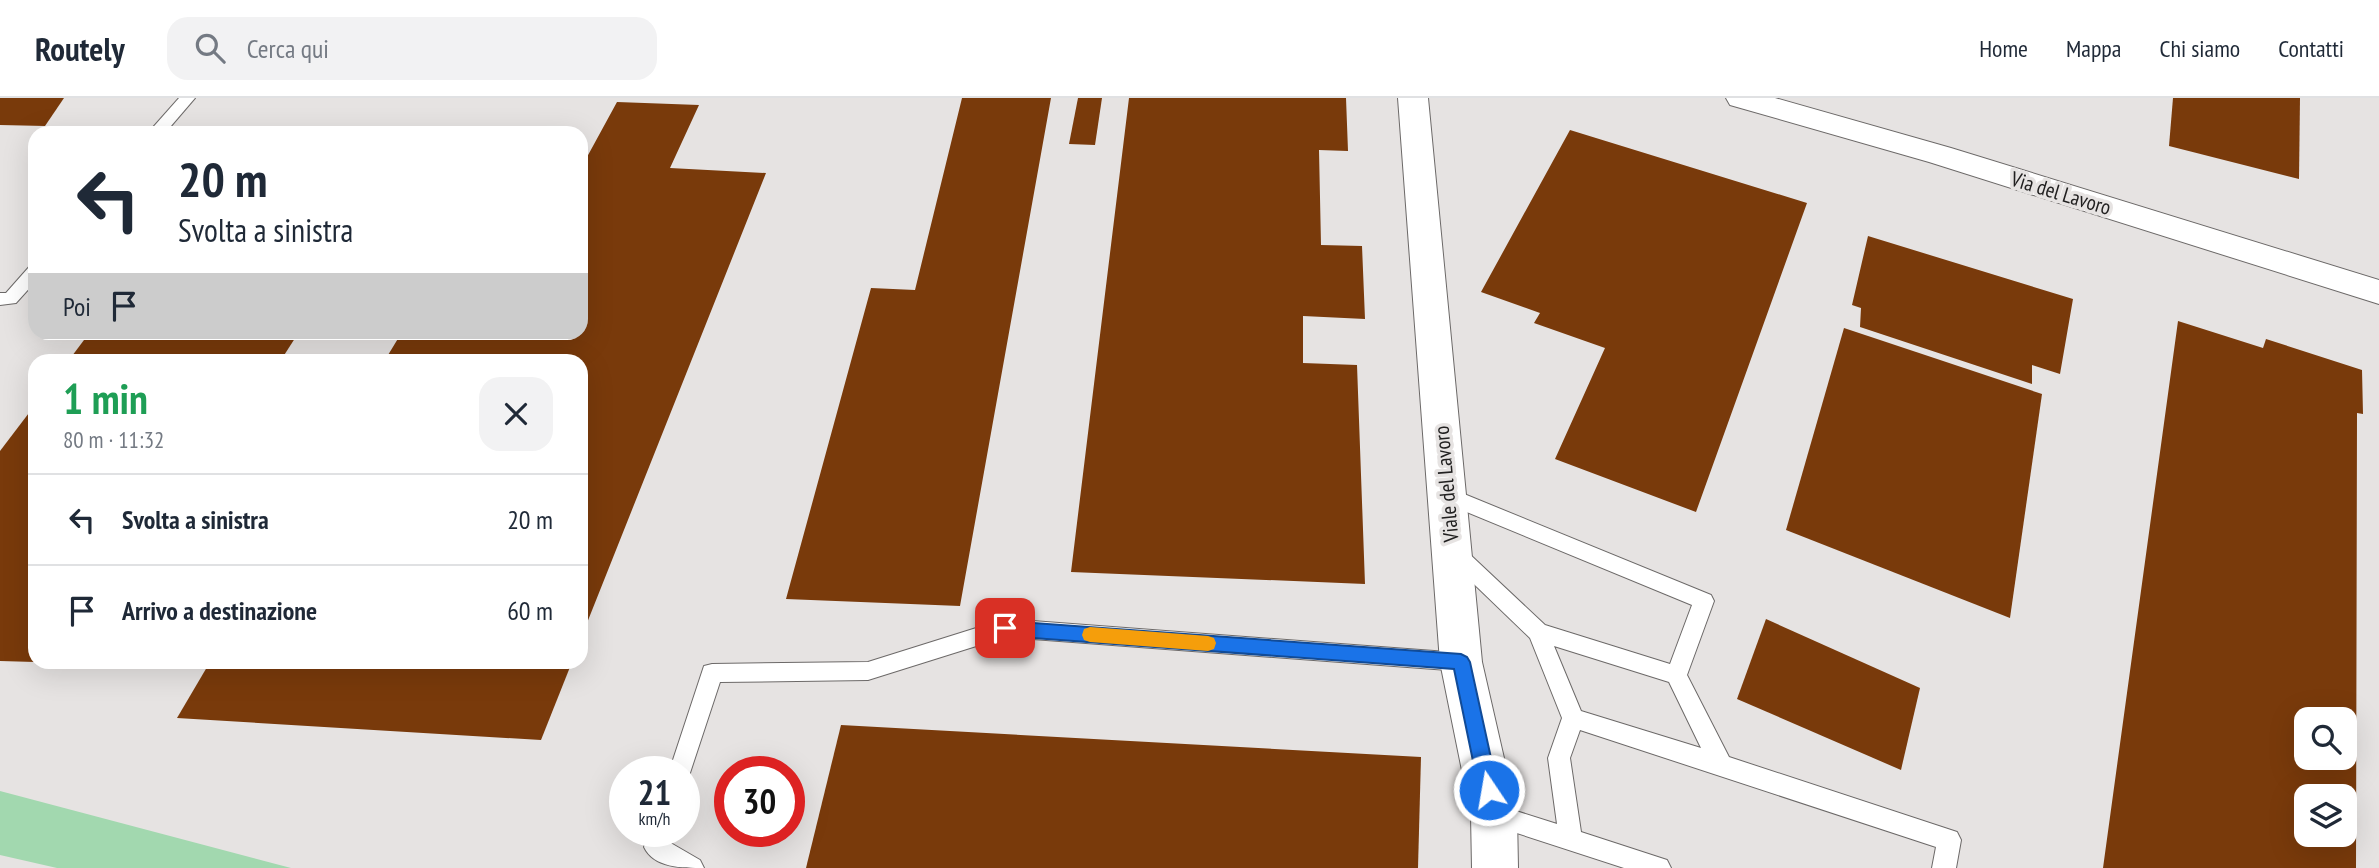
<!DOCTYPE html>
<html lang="it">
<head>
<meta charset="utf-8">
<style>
	:root { --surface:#fff; --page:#f2f2f3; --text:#1f2937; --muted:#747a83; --line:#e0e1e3 }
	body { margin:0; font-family:"PT Sans Narrow",sans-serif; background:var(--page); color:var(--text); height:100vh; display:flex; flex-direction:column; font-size:26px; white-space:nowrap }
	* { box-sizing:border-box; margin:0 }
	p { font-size:23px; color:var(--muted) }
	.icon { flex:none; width:38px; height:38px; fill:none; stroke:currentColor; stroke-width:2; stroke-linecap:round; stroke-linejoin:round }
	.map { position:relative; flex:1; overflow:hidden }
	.panel { position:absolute; left:28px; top:256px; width:560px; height:315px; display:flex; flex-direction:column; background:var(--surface); border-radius:21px; box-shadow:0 7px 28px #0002 }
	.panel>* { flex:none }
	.banner { position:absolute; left:28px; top:28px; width:560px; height:214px; border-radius:21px; box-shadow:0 7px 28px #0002; background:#fff; color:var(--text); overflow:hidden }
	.fabs { position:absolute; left:2294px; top:609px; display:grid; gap:14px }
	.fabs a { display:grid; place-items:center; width:63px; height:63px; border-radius:14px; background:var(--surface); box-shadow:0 7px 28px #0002; font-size:35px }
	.speed { position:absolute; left:609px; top:658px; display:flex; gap:14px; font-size:35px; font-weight:700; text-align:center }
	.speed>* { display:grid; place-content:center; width:91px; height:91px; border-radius:50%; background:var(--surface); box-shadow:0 7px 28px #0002; line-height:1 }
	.speed small { font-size:18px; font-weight:400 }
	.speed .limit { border:10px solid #d22; background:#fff; color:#111 }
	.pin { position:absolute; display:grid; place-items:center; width:60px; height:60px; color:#fff; margin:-30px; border-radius:14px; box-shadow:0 4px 10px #0006 }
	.me { position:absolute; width:77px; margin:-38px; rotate:348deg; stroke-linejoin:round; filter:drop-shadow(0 0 5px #0008) }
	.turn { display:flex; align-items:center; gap:24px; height:147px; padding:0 35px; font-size:32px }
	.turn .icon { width:91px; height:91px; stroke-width:2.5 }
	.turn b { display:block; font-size:49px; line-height:60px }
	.then { display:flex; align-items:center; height:66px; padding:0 35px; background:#0003; gap:14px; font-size:26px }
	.round { display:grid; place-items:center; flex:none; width:74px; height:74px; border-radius:21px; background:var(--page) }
	.head { display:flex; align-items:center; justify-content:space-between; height:119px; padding:0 35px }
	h1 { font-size:42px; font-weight:800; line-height:52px; color:#1e9e55 }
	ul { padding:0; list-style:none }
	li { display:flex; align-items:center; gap:21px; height:91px; padding:0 35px; border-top:2px solid var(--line) }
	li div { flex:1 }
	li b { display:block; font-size:26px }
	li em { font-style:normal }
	header { display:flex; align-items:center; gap:42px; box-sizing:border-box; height:98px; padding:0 35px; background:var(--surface); border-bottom:2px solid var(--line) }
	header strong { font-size:33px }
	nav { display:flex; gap:38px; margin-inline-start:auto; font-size:24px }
	.search { width:490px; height:63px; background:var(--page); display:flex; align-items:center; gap:18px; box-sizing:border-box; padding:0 24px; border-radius:21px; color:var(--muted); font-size:26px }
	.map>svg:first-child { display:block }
</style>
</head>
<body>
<header>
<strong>Routely</strong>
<div class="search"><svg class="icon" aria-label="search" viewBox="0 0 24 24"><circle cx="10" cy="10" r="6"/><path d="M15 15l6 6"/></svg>Cerca qui</div>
<nav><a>Home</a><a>Mappa</a><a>Chi siamo</a><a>Contatti</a></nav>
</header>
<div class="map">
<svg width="2379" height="770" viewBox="0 0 2379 770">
	<rect width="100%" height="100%" fill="#e6e3e2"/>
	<path fill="#a2d8af" d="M0 693 291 770H57L0 757Z"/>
	<g fill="#793a0b" fill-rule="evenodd">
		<path d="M0 0H64L45 28 0 27Z"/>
		<path d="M962 0H1051L960 508 786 501 871 190 915 192Z"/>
		<path d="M1078 0H1102L1095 47 1069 46Z"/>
		<path d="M1129 0H1346L1348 53 1319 52 1321 147 1362 148 1365 221 1303 218V265L1357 267 1365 486 1071 474Z"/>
		<path d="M2173 0H2300L2299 81 2169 48Z"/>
		<path d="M617 4 699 7 670 70 766 75 581 540V262H385L402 234H581V70Z"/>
		<path d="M1570 32 1807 105 1696 414 1555 361 1605 250 1534 225 1540 215 1481 194Z"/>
		<path d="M1868 138 2073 201 2060 276 2032 267V286L1860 229 1861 210 1852 207Z"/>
		<path d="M2178 223 2263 250 2266 241 2362 272 2363 316 2357 315 2356 770H2103ZM2306 621H2345V660H2306ZM2306 698H2345V737H2306Z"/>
		<path d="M1844 230 2042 296 2010 520 1786 432Z"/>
		<path d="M90 234H299L281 262H69Z"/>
		<path d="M35 307V564L0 563V353Z"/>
		<path d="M1766 521 1920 590 1901 672 1737 601Z"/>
		<path d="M210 564H572L541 642 177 620Z"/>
		<path d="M841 627 1421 659 1418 770H806Z"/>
	</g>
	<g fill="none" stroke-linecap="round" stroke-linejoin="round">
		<defs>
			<g id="lane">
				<path d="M179 0H195L165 35H148Z"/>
				<path d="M35 167V184L16 205 0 207V195H6L29 169Z"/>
				<path d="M1447 389 1711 497 1714 503 1687 577 1729 659 1957 734 1961 742 1956 770H1932L1936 749 1580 632 1570 660 1581 734 1667 762 1671 770H1624L1486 725 1483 717 1486 709 1494 706 1557 726 1548 660 1562 620 1530 540 1449 462 1446 456 1449 450 1456 448 1463 450 1545 527 1670 566 1692 507 1440 403 1437 397 1440 391ZM1554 548 1669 584 1701 650 1581 613Z"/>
				<path d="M1005 521 1461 555 1469 557 1472 564 1469 571 1461 573 1005 539 868 582 720 584 688 681 684 683V674H669L704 568 712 566 868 564Z"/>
				<path d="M649 733H672L669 744 700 762 704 770C682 770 654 770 644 749Z"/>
			</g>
			<path id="street" d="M1398 0H1428L1482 564 1517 717 1518 770H1472L1471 717 1440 564Z"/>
			<path id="secondary" d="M1726 0H1775L1951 50 2379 182V206L1929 64 1730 7Z"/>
		</defs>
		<use href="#lane" stroke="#6c6968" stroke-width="2"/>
		<use href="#street" stroke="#6c6968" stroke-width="2"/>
		<use href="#secondary" stroke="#6c6968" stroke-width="2"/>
		<use href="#lane" fill="#fff" fill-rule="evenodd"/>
		<use href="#street" fill="#fff" fill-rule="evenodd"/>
		<use href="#secondary" fill="#fff" fill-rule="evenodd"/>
	</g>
	<path fill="#1a73e8" stroke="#114b97" stroke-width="2" d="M1005 523 1461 556 1467 559 1470 564 1498 692 1495 698 1489 700 1482 698 1479 692 1454 571 1005 538 999 536 996 530 999 525Z"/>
	<path fill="#f59e0b" d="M1090 529 1208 538 1214 540 1216 545 1214 551 1208 553 1090 544 1084 542 1082 537 1084 531Z"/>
	<g text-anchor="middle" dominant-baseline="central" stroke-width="7" stroke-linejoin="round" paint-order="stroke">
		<g font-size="21" fill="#212020" stroke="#e6e3e2">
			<text transform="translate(2061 95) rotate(17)">Via del Lavoro</text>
			<text transform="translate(1446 386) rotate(-95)">Viale del Lavoro</text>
		</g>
	</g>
</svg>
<div class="fabs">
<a><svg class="icon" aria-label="search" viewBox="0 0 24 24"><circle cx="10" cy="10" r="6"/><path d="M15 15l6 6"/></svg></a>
<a><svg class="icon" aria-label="layers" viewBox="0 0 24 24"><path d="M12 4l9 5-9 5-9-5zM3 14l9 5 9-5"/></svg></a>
</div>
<div class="speed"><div>21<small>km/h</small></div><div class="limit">30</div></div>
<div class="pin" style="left:1005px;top:530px;background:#d93025"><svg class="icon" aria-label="arrive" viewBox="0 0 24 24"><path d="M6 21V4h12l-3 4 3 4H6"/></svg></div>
<svg class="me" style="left:1489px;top:692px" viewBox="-20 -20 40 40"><circle r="17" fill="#1a73e8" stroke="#fff" stroke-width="3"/><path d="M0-11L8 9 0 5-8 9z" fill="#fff"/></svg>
<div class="banner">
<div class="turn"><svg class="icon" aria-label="left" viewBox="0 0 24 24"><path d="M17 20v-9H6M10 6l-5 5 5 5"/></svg><div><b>20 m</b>Svolta a sinistra</div></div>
<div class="then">Poi<svg class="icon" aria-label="arrive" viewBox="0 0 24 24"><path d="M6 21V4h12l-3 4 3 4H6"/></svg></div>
</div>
<section class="panel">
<div class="head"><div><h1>1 min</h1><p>80 m · 11:32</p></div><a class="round"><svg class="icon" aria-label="close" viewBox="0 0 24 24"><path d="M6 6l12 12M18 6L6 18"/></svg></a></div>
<ul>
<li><svg class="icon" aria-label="left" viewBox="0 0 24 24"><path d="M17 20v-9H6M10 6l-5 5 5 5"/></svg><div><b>Svolta a sinistra</b></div><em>20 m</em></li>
<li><svg class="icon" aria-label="arrive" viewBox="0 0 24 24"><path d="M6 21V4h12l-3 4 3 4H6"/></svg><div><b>Arrivo a destinazione</b></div><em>60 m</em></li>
</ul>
</section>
</div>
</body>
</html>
